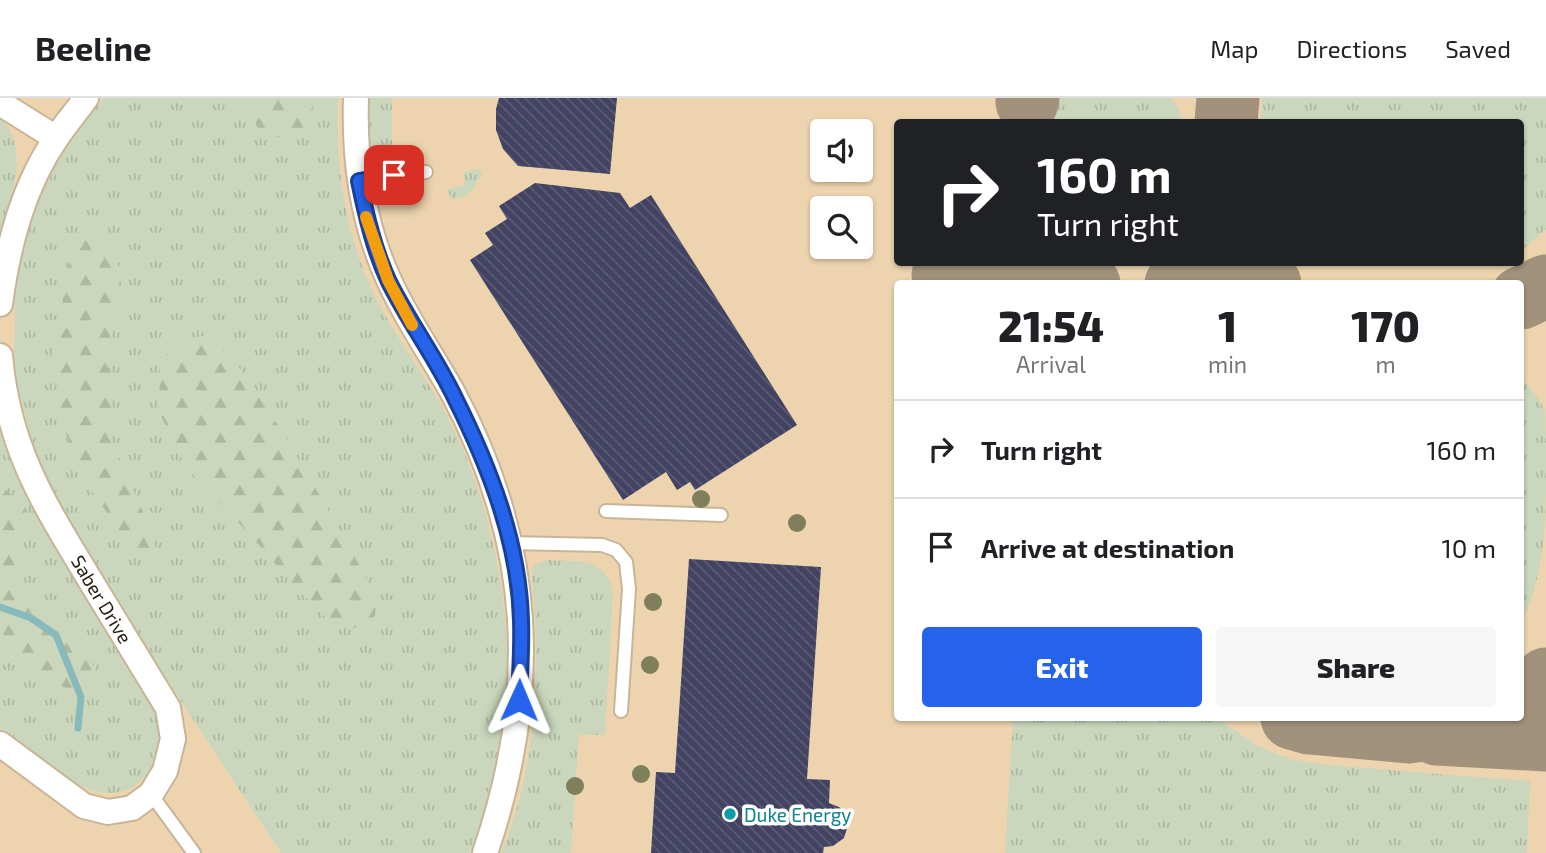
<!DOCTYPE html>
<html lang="en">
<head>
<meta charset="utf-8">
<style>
	:root { --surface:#fff; --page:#f6f6f6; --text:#202124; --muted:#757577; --line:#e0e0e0; --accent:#2563eb }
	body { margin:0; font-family:"Exo 2",sans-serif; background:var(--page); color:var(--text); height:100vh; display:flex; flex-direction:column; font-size:26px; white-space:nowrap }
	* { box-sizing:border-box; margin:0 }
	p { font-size:23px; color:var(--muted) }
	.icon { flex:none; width:38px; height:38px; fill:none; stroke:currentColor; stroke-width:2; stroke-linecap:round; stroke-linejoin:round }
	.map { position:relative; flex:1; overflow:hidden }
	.panel { position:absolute; left:894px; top:182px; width:630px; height:441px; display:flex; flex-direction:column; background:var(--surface); border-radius:7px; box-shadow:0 2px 5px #0004 }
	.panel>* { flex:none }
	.hud { position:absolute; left:894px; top:21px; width:630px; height:147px; border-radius:7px; box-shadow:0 2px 5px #0004; background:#202124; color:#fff; overflow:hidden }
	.tools { position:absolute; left:810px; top:21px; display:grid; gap:14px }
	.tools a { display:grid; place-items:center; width:63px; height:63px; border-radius:7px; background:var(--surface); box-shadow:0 2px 5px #0004; font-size:35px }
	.pin { position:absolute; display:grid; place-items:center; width:60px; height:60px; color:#fff; margin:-30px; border-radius:14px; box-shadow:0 4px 10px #0006 }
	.me { position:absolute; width:77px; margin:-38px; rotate:1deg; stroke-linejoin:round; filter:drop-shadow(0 0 5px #0008) }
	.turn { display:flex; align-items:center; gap:24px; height:147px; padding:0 28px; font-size:32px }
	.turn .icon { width:91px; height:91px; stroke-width:2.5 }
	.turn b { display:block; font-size:49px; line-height:60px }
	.eta { display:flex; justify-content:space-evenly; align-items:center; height:119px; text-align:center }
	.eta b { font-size:42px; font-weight:800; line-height:49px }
	.cta { display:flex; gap:14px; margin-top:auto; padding:14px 28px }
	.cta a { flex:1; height:80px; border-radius:7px; background:var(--accent); color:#fff; font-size:28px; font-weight:800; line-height:80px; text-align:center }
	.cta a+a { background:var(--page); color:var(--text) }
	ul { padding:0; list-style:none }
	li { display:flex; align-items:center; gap:21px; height:98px; padding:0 28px; border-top:2px solid var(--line) }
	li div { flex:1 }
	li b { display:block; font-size:26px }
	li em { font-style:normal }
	header { display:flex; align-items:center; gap:42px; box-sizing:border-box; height:98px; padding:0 35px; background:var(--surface); border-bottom:2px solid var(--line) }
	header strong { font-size:33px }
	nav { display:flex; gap:38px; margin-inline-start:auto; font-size:24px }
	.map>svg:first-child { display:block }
</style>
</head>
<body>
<header>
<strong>Beeline</strong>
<nav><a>Map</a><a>Directions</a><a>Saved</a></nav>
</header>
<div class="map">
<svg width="1546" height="755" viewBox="0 0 1546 755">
	<defs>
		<pattern id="grass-tufts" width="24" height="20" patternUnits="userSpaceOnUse" patternTransform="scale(1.75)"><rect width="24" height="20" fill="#cad7bc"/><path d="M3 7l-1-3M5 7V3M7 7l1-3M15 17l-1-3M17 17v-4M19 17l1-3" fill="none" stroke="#adb8a1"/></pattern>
		<pattern id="forest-firs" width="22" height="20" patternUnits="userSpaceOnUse" patternTransform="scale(1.75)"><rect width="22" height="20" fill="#cad7bc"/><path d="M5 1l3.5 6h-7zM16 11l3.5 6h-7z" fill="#adb8a1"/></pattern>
		<pattern id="building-back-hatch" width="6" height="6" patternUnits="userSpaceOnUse" patternTransform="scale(1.75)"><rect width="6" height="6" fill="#424362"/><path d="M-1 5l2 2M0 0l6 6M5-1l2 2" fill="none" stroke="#5b5b73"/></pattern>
	</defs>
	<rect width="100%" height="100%" fill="#f4dfc1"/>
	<path fill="#edd4af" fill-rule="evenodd" d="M0 0H1546V755H0ZM898 24H1521V164H898ZM822 33H861V72H822ZM822 110H861V149H822ZM898 186H1521V620H898Z"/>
	<g fill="url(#grass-tufts)">
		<path d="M104 0H338C335 74 346 144 381 210 403 250 432 287 452 328 499 421 519 551 501 654 495 689 483 722 470 755H281L143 545 61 412 32 343 14 274 15 190 31 120 56 67 84 25Z"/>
		<path d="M369 0H392V66L375 69 369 64 367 32Z"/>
		<path d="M1060 0H1171L1179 11 1182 24H1048L1055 5Z"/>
		<path d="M1262 0H1546V131L1521 153V24H1261Z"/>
		<path d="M0 19C31 53 12 98 0 137Z"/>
		<path d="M479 71 482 76C475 88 467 104 451 100L447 91 464 87V74Z"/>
		<path d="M1521 280C1530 289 1541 302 1545 315 1546 329 1546 348 1546 363 1546 418 1546 477 1521 524Z"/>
		<path d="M0 326C11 363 26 397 44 430L158 611C163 634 163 658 147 677 103 728 37 658 0 630V553L22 564 40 511 18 501 12 486 25 412 0 385Z"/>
		<path d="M546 462C577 464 606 458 613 495L605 637H579L571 755H501C532 683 539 599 535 521 535 505 531 489 532 473L535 467Z"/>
		<path d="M1013 620H1217L1258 648 1290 661 1328 667 1530 683 1527 755H1005Z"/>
	</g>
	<g fill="url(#forest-firs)">
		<path d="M244 0H315C313 16 305 37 287 39 280 40 271 38 264 37L247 15Z"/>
		<path d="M96 137 116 158 122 190 108 255 111 340 153 437 156 450 144 459 132 450 93 395 65 334 53 256 73 144Z"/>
		<path d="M203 238 232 259 286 339 377 498 375 518 354 530 330 524 297 491 250 437 186 369 159 314 160 265 180 241Z"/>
		<path d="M0 385 25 412 12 486 18 501C59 519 81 533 97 577L91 592 70 593 22 564 0 553Z"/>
	</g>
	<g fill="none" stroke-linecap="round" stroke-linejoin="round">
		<path stroke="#88babb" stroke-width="7" d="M0 509 31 520 56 537 81 599 78 630"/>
		<g stroke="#a2927c" stroke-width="63">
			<path d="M1027 4 1028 0"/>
			<path d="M1226 24 1228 0"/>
			<path d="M1247 164 1270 186"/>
			<path d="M943 177 1089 186"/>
			<path d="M1176 186 1192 178 1206 164"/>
			<path d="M1521 200 1546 188"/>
			<path d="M1521 600 1546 581"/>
			<path d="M1292 620 1309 625 1408 634 1457 628 1483 620"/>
			<path d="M1437 636 1546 642"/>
		</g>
	</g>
	<g fill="url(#building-back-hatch)">
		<path d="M499 0H617L610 76 518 68 503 51 496 32V11Z"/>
		<path d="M535 85 620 95 630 110 651 97 797 327 695 392 690 384 677 392 666 374 623 402 470 162 493 147 485 135 507 121 499 108Z"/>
		<path d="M689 461 821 469 807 681 830 682 829 705 839 709 844 713 848 727 844 740 833 748 824 749 823 755H651L656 674 675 675Z"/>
	</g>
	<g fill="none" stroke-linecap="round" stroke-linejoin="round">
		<defs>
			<g id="service">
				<path d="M359 83 426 74"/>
				<path d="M606 413 721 417"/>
				<path d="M510 445 602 447 616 452 626 464 629 491 621 613"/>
				<path d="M151 696 194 755"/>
			</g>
			<g id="minor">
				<path d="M356 0C354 62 362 123 388 180 406 221 432 257 453 295 534 446 540 595 485 755"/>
				<path d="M0 5 56 40"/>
				<path d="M0 206C8 147 23 88 57 39 66 25 77 13 86 0"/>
				<path d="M0 258C8 350 44 406 90 482 116 525 142 567 168 610L173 641 165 673 151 696 132 710 108 714 84 708 0 646"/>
			</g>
		</defs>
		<use href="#service" stroke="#c8b597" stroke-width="16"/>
		<use href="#minor" stroke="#c8b597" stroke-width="28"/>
		<use href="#service" stroke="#fff" stroke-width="12"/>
		<use href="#minor" stroke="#fff" stroke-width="24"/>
	</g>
	<g fill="#7f7f5b">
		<circle cx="701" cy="401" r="9"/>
		<circle cx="797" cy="425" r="9"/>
		<circle cx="653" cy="504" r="9"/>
		<circle cx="650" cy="567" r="9"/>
		<circle cx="641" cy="676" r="9"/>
		<circle cx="575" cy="688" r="9"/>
	</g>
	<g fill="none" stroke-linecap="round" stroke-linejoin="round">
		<defs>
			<path id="route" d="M394 77 359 83C366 117 374 152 389 184 409 224 436 260 455 300 489 368 519 444 521 522 522 549 520 575 519 602"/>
		</defs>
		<use href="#route" stroke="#184099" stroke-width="18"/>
		<use href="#route" stroke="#2563eb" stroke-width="12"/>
		<path stroke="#f59e0b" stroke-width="12" d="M366 119 388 182 412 227"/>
	</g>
	<circle fill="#0f9aa8" stroke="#fff" stroke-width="2.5" cx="730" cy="716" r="7"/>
	<g text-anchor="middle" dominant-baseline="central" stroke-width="7" stroke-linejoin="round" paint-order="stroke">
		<g font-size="19" fill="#241c11" stroke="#fff">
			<text transform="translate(102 501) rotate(59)">Saber Drive</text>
		</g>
		<g font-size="19" fill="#0d838f" stroke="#fff" text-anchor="start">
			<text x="744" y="716">Duke Energy</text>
		</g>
	</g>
</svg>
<div class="tools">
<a><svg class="icon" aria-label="sound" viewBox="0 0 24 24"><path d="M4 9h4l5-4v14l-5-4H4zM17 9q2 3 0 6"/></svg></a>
<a><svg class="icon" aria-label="search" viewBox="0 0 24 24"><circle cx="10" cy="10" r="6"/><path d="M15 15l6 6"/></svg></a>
</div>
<div class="pin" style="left:394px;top:77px;background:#d93025"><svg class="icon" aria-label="arrive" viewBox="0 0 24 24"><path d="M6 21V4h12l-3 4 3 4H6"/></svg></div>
<svg class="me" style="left:519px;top:602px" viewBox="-20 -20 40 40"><path d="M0-17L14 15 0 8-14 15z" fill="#2563eb" stroke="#fff" stroke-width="4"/></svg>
<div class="hud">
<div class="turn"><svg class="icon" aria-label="right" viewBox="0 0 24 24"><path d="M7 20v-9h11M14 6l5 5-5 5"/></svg><div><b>160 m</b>Turn right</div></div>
</div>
<section class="panel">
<div class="eta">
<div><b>21:54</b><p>Arrival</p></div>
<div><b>1</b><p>min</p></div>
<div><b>170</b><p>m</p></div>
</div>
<ul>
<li><svg class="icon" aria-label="right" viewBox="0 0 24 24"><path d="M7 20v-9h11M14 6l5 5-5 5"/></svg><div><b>Turn right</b></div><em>160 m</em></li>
<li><svg class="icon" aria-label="arrive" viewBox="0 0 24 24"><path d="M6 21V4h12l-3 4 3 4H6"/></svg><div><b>Arrive at destination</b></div><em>10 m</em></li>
</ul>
<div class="cta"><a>Exit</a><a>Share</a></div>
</section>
</div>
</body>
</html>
